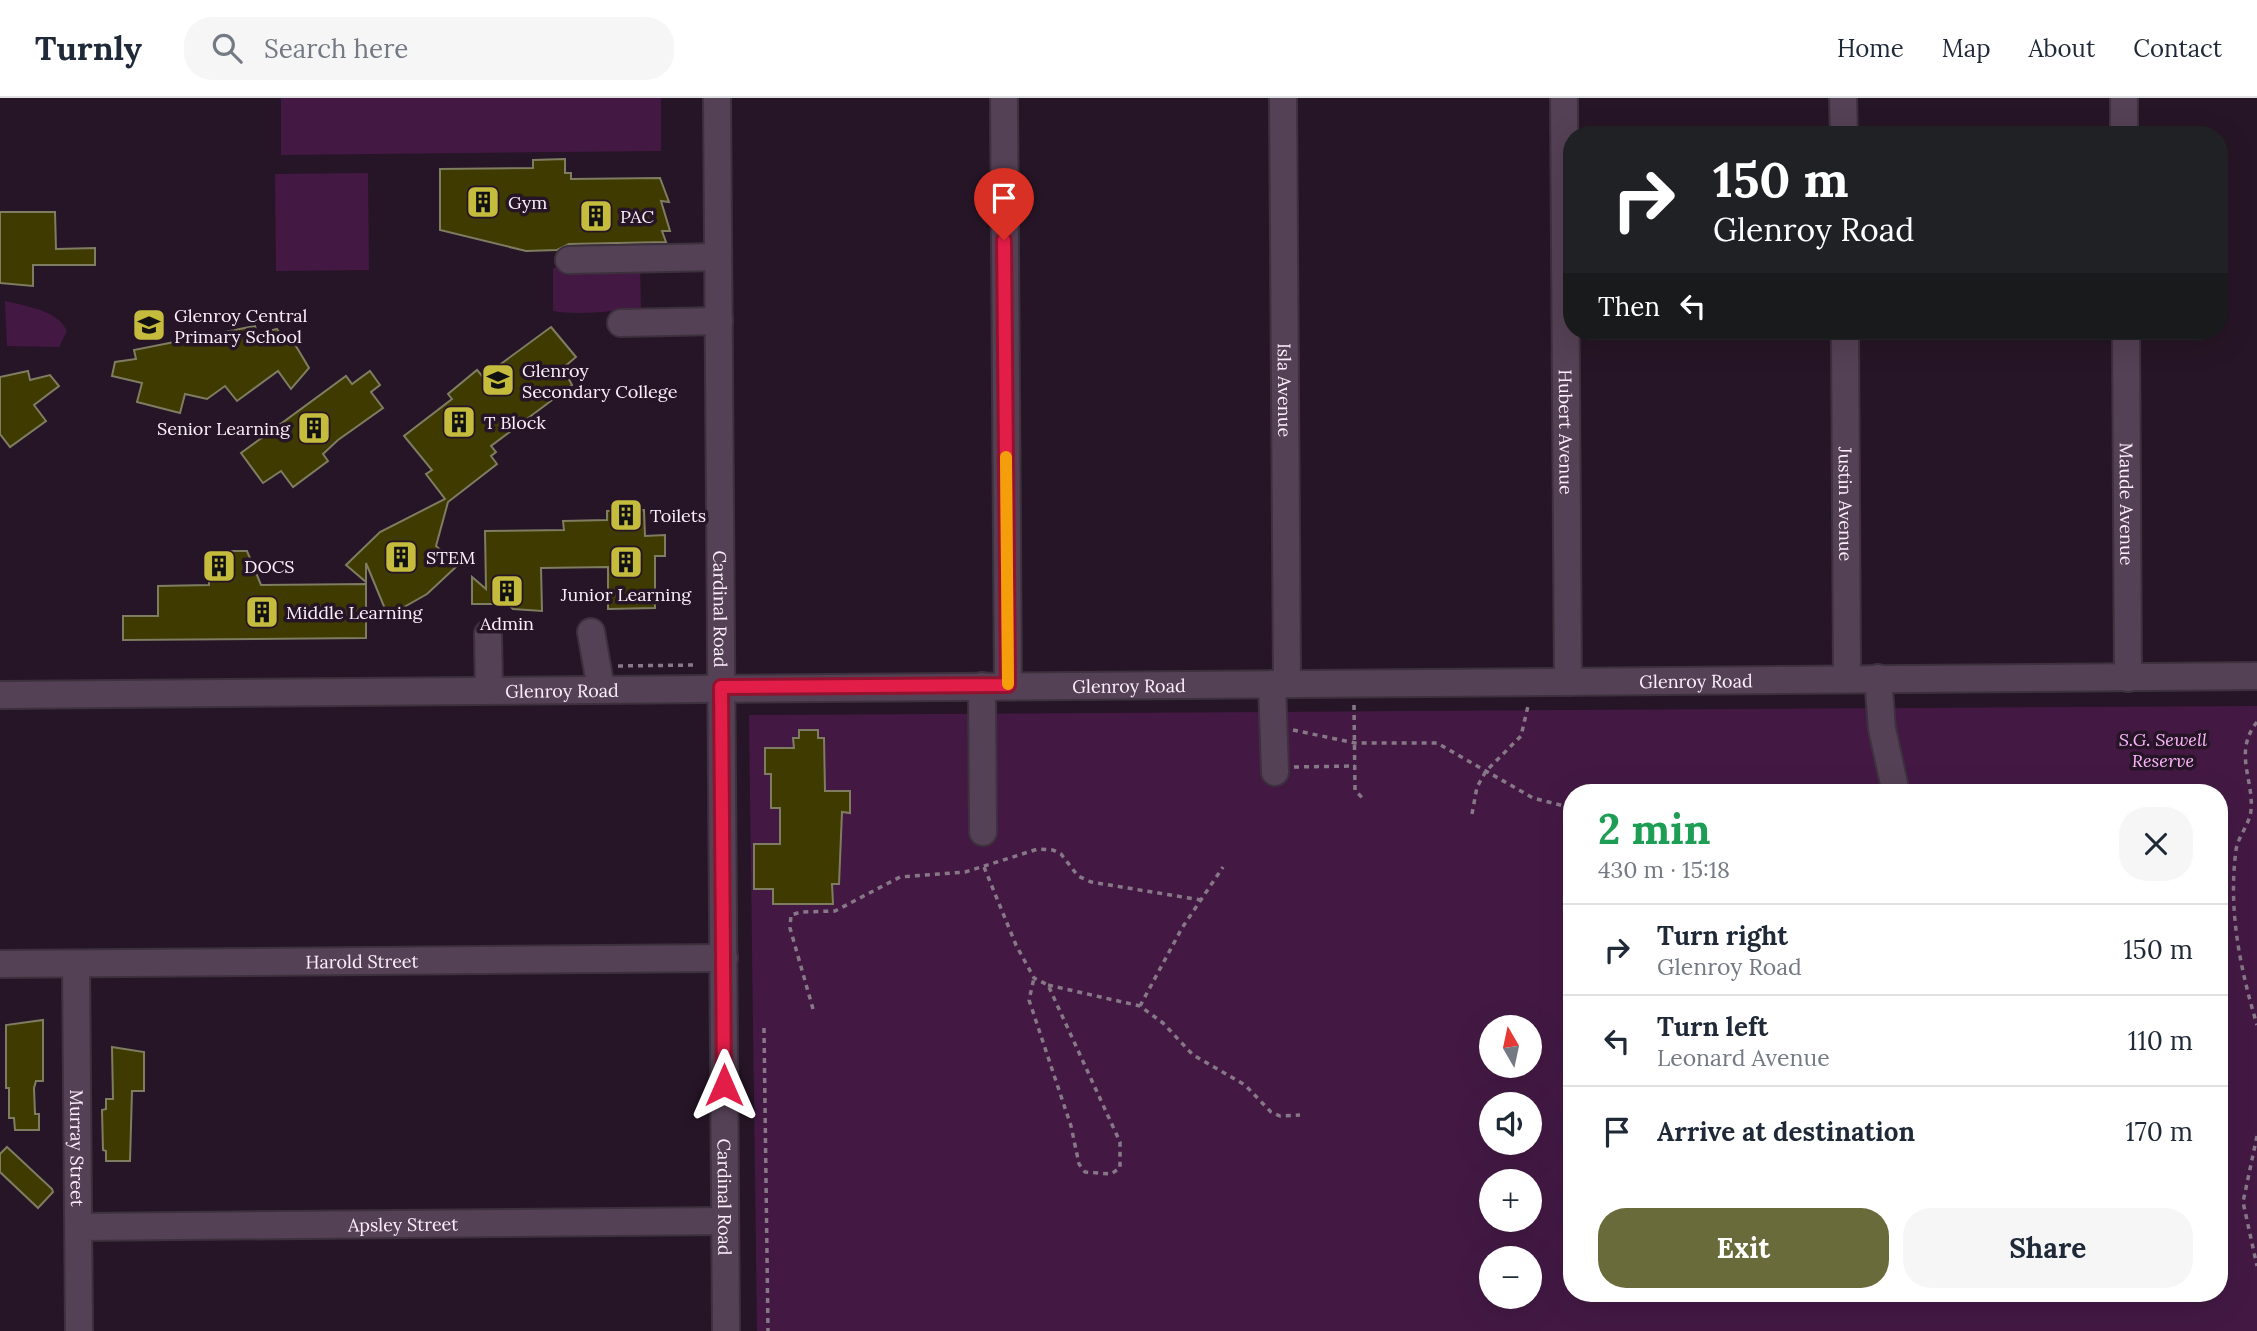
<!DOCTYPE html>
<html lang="en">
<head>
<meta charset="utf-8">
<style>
	:root { --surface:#fff; --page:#f6f6f7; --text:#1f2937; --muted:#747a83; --line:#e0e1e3; --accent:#6a6b3a }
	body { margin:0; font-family:Lora,serif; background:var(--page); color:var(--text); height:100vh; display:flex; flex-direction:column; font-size:26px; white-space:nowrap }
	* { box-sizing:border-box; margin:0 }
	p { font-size:23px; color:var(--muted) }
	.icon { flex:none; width:38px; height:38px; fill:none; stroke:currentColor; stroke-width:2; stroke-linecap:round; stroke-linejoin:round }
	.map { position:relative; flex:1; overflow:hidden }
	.details { position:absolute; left:1563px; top:686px; width:665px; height:518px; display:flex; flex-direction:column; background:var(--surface); border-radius:28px; box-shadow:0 7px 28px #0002 }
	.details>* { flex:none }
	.hud { position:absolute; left:1563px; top:28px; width:665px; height:214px; border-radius:28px; box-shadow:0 7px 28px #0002; background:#202124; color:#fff; overflow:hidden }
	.needle { width:46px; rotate:351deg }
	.tools { position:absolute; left:1479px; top:917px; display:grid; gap:14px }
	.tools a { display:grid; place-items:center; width:63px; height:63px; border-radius:50%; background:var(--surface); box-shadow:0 7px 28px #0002; font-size:35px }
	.pin { position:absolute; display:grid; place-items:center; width:60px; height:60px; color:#fff; margin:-72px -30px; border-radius:50% 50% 50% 0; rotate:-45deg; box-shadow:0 0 7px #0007 }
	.pin .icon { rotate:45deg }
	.me { position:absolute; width:77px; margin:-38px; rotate:0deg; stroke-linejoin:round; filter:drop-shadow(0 0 5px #0008) }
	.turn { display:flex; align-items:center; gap:24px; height:147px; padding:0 35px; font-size:32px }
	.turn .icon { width:91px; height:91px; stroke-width:2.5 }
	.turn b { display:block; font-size:49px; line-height:60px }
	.then { display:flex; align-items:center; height:66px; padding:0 35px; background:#0003; gap:14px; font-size:26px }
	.round { display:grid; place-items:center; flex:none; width:74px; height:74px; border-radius:28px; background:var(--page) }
	.head { display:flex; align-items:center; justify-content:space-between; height:119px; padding:0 35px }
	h1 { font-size:42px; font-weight:800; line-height:52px; color:#1e9e55 }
	.action { display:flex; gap:14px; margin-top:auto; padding:14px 35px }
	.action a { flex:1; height:80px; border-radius:28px; background:var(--accent); color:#fff; font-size:28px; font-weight:800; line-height:80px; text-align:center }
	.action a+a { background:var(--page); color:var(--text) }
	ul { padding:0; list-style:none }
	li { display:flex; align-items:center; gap:21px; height:91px; padding:0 35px; border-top:2px solid var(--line) }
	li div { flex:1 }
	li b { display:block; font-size:26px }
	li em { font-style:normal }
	header { display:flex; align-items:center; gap:42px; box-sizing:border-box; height:98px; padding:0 35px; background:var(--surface); border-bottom:2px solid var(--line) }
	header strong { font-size:33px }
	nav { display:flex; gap:38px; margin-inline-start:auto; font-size:24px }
	.search { width:490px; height:63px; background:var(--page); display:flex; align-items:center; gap:18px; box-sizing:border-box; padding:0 24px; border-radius:28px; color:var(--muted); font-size:26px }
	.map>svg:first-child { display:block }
</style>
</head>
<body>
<header>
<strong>Turnly</strong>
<div class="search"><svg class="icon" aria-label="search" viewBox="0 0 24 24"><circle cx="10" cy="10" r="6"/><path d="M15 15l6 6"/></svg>Search here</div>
<nav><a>Home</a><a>Map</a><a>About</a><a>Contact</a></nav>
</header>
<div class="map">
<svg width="2257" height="1233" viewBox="0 0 2257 1233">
	<rect width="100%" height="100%" fill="#261526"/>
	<g fill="#431944" fill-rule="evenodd">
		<path d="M281 0H661V53L281 57Z"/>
		<path d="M368 75 369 172 276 173 275 76Z"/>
		<path d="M640 168 641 211C612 212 582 218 553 213V170Z"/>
		<path d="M5 203C25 208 58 212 67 233L59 249 7 248Z"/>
		<path d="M2257 608V1233H757L749 617ZM1572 695H2219V1195H1572ZM1491 929H1530V968H1491ZM1491 1006H1530V1045H1491ZM1491 1083H1530V1122H1491ZM1491 1160H1530V1199H1491Z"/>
	</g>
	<g fill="#3e3a00" stroke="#7f7d61" stroke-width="2">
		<path d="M565 61V75H571V81L660 80 669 104 661 103 670 133H662L666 144 569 146 557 152 526 153 440 132V71L533 70V62Z"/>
		<path d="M0 114H55L56 151 95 150V167H33V188L0 185Z"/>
		<path d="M255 228 257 236 277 231 284 241 290 238 309 270 291 291 278 273 237 303 225 288 207 301 185 296 180 315 137 304 142 285 112 278 115 264 136 261 134 252Z"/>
		<path d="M551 229 576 259 563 270 572 287 491 348 496 354 491 358 497 366 448 404 436 448 458 467 427 496 388 518 366 465V484L346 467 380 434 445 401 426 376 432 372 404 338 452 301 448 296 477 272 483 279Z"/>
		<path d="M28 273 30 282 50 277 59 288 34 307 46 323 10 349 0 336V279Z"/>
		<path d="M370 273 380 287 371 294 383 310 338 342 323 356 328 363 293 389 281 373 263 385 241 355 346 278 352 286Z"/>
		<path d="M644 412 645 438 665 437V458H655V510L608 511V469L541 470 542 513 513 511 508 506H472V479L486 491 485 433 564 432 563 423 607 422V413Z"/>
		<path d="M209 453H247L261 487 366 486V540L123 542V518H158V488L209 487Z"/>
		<path d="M799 632H818V640H824L825 693H850V715L842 714 839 786H832L833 806H773V791H754V746H780V710H771V676H765V650H794L793 640H799Z"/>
		<path d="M43 922V983H36L34 990 35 1016H39V1032H15L14 1020H9V990H6V927Z"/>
		<path d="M112 949 144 954V993H132L130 1063H106V1053L103 1052 102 1012 106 1011V1001H113Z"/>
		<path d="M7 1049 52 1091 53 1094 38 1110 0 1074V1056Z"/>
	</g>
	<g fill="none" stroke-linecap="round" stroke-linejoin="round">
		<defs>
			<g id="minor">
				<path id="s1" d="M717 0 726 1233"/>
				<path d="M1004 0 1008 587"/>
				<path id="s2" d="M1283 0 1287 586"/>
				<path id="s3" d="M1564 0 1568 584"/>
				<path d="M1843 0 1844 37"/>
				<path d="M2124 0V37"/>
				<path d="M569 162 718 159"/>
				<path d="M621 225 719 223"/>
				<path id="s4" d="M1845 233 1847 580"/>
				<path id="s5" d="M2126 233 2128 580"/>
				<path d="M591 534 601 591"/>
				<path d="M488 536 489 592"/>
				<path d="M1878 580 1882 631 1896 695"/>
				<path d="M1272 586 1275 674"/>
				<path d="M982 588 983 734"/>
				<path id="s6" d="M0 597 2257 578"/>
				<path id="s7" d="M0 866 724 860"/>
				<path id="s8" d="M76 866 79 1233"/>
				<path id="s9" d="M79 1129 725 1123"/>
			</g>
		</defs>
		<use href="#minor" stroke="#3d313e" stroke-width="30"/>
		<g stroke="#877887" stroke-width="3.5" stroke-dasharray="5 5" stroke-linecap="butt">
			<path d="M618 568 693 567V572"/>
			<path d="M1354 607 1355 692 1365 703"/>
			<path d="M2257 624C2233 654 2254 682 2251 712 2250 726 2238 738 2236 752 2228 812 2240 870 2257 927"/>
			<path d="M1293 632 1355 645H1437L1533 700 1572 710"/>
			<path d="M1294 669 1355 668"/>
			<path d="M1472 716 1477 689 1486 673 1521 638 1528 608"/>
			<path d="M984 769 1016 847 1034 880 1048 887 1120 1044V1070L1111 1076 1085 1074 1079 1066 1071 1028 1029 902 1034 880"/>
			<path d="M1048 887 1140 908 1163 925 1193 957 1245 987 1271 1014 1280 1018 1300 1017"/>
			<path d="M1140 908 1182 830 1223 769"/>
			<path d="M813 911 790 830 791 817 801 814 835 813 900 779 965 774 1038 751 1053 752 1061 756 1078 778 1091 784 1201 802"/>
			<path d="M764 930 768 1233"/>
			<path d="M2257 1038 2243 1104 2257 1168"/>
		</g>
		<use href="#minor" stroke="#554155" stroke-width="26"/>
	</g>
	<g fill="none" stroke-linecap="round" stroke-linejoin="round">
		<defs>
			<path id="route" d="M724 987 721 589 1008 587 1004 142"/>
		</defs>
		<use href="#route" stroke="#92132f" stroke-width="18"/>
		<use href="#route" stroke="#e11d48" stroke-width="12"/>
		<path stroke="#f59e0b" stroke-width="12" d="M1006 359 1008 586"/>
	</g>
	<defs>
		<symbol id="building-square" viewBox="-11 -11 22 22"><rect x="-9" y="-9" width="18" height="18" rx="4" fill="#c5bc3d" stroke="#261526"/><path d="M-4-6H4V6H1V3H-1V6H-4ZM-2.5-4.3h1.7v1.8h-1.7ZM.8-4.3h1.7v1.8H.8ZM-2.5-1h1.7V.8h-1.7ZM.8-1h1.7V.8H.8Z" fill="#111"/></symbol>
		<symbol id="school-square" viewBox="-11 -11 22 22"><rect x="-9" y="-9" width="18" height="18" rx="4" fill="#c5bc3d" stroke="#261526"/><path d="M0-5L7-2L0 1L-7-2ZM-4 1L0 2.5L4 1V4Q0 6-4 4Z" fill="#111"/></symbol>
	</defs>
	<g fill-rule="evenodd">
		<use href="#building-square" x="464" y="85" width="38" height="38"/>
		<use href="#building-square" x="577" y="99" width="38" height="38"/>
		<use href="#school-square" x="130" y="208" width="38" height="38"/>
		<use href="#school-square" x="479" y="263" width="38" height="38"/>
		<use href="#building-square" x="440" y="305" width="38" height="38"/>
		<use href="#building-square" x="295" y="311" width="38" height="38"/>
		<use href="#building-square" x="607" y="398" width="38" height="38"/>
		<use href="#building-square" x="382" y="440" width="38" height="38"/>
		<use href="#building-square" x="607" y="445" width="38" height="38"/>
		<use href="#building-square" x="200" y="449" width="38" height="38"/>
		<use href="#building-square" x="488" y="474" width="38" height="38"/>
		<use href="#building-square" x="243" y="495" width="38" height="38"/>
	</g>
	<g text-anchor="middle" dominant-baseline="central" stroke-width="7" stroke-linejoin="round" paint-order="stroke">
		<g font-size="18" fill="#fbeffb" stroke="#261526" text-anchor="start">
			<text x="508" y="104">Gym</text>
			<text x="620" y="118">PAC</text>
			<text x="174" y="217">Glenroy Central<tspan x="174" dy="21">Primary School</tspan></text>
			<text x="522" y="272">Glenroy<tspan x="522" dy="21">Secondary College</tspan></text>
			<text x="484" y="324">T Block</text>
			<text x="290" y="330" text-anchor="end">Senior Learning</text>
			<text x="650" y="417">Toilets</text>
			<text x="426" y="459">STEM</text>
			<text x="244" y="468">DOCS</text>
			<text x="626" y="496" text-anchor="middle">Junior Learning</text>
			<text x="286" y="514">Middle Learning</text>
			<text x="507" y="525" text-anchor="middle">Admin</text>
		</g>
		<g font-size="18" fill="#fbeffb" stroke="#261526">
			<text stroke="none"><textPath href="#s2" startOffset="292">Isla Avenue</textPath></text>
			<text stroke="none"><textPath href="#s3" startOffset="334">Hubert Avenue</textPath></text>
			<text stroke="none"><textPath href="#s5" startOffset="173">Maude Avenue</textPath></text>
			<text stroke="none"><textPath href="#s4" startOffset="173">Justin Avenue</textPath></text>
			<text stroke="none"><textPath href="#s1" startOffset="511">Cardinal Road</textPath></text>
			<text stroke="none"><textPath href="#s6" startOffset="1696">Glenroy Road</textPath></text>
			<text stroke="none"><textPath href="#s6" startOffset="1129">Glenroy Road</textPath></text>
			<text stroke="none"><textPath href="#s6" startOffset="562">Glenroy Road</textPath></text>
			<text stroke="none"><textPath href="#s7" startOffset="362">Harold Street</textPath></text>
			<text stroke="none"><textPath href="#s8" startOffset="184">Murray Street</textPath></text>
			<text stroke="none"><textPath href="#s1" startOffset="1099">Cardinal Road</textPath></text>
			<text stroke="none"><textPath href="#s9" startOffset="324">Apsley Street</textPath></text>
		</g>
		<g font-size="18" font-style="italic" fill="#fbb5fb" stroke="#261526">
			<text x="2163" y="641">S.G. Sewell<tspan x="2163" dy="21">Reserve</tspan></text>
		</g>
	</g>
</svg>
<div class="tools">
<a><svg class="needle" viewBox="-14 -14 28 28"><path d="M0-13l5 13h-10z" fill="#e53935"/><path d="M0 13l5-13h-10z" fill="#747a83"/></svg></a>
<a><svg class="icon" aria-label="sound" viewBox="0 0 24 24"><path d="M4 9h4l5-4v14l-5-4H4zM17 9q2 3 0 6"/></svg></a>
<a>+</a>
<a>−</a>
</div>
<div class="pin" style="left:1004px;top:142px;background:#d93025"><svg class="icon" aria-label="arrive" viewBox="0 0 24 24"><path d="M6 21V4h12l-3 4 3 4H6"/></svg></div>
<svg class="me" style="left:724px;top:987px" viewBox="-20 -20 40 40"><path d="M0-17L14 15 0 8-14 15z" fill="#e11d48" stroke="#fff" stroke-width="4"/></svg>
<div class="hud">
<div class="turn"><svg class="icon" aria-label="right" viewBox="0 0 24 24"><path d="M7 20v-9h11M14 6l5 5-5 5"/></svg><div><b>150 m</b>Glenroy Road</div></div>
<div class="then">Then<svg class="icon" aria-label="left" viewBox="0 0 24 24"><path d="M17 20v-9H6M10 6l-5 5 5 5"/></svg></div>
</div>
<section class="details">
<div class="head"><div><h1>2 min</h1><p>430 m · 15:18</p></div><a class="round"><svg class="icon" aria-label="close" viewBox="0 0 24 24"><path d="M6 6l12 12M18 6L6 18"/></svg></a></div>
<ul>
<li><svg class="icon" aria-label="right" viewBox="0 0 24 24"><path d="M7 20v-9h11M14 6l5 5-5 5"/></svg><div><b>Turn right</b><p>Glenroy Road</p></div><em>150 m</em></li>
<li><svg class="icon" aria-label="left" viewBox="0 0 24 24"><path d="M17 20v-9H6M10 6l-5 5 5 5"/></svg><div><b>Turn left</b><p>Leonard Avenue</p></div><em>110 m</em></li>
<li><svg class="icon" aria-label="arrive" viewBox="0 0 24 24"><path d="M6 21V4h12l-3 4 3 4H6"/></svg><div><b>Arrive at destination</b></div><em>170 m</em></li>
</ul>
<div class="action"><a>Exit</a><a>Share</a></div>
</section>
</div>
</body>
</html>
